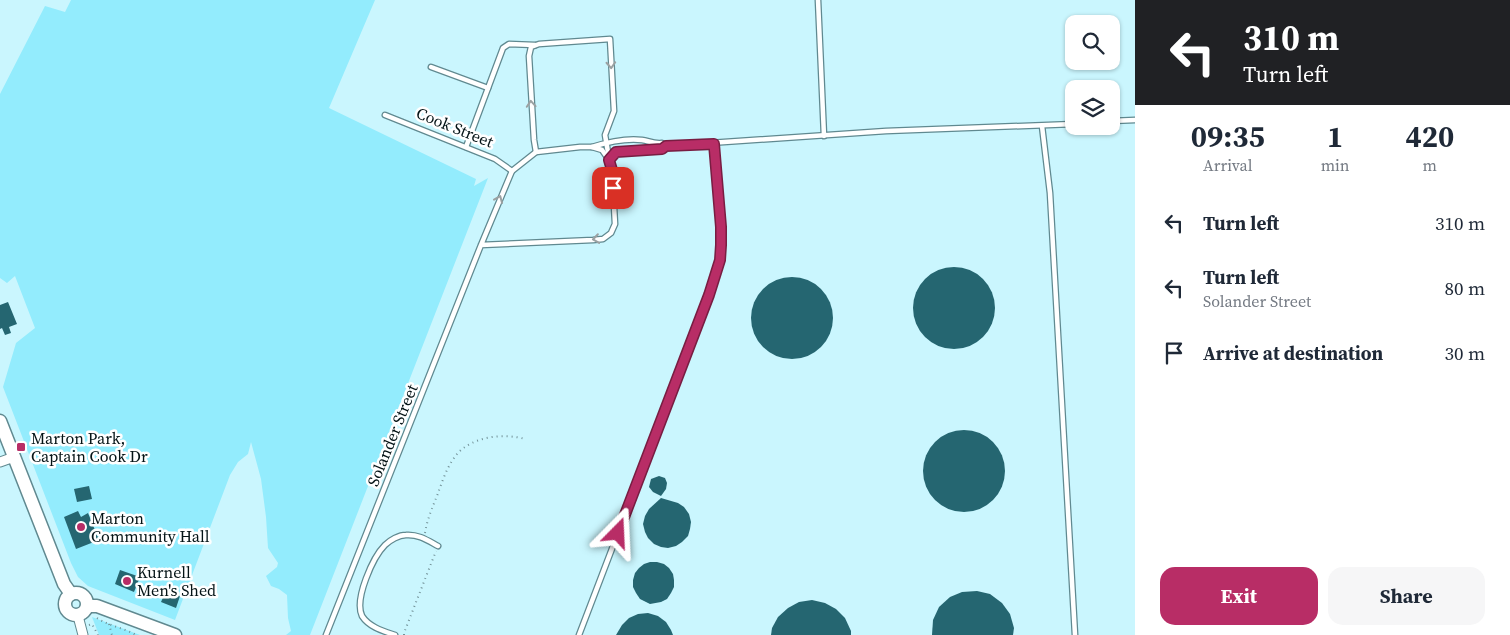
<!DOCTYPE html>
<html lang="en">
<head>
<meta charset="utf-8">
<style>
	:root { --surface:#fff; --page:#f6f6f7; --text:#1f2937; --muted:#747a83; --accent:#b82d66 }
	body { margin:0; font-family:"Source Serif 4",serif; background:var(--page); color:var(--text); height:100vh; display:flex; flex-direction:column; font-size:19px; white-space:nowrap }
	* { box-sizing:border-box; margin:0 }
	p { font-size:16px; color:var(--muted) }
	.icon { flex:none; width:28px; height:28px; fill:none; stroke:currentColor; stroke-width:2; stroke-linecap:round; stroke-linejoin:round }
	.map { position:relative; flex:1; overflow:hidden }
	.details { display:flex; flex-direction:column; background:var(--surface); width:375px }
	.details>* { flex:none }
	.guide { background:#202124; color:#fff; overflow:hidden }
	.controls { position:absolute; left:1065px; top:15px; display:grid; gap:10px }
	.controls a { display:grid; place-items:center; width:55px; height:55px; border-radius:10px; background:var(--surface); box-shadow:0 1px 4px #0004; font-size:25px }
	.pin { position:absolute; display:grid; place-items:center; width:42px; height:42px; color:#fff; margin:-21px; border-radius:10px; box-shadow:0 2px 8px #0006 }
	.me { position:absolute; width:55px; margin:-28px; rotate:21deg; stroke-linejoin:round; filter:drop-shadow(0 0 4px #0008) }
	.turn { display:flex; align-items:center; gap:18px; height:105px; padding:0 25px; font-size:22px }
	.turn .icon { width:65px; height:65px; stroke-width:2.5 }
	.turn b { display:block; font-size:35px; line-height:42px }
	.eta { display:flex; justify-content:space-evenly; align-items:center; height:85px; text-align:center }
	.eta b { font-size:30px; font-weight:700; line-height:35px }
	.button { display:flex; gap:10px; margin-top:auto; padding:10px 25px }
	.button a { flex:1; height:58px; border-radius:15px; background:var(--accent); color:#fff; font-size:20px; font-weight:700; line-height:58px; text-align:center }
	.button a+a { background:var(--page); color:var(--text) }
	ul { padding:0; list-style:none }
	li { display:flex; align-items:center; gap:15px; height:65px; padding:0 25px }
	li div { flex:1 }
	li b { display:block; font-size:19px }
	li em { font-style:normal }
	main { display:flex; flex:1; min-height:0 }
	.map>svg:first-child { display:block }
</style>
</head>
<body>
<main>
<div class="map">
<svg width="1135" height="635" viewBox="0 0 1135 635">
	<rect width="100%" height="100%" fill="#caf6fe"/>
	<g fill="#93ecfd">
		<path d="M71 0H375L329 108 476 179 474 186 488 178 310 635H286L291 631 288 618 287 595 279 589 271 586 266 576 277 567 278 563 268 548 266 517 261 479 251 442 248 454 238 462 230 475 175 620 88 586 78 577 71 563 3 387 16 343 35 328 15 276 7 283 0 278V94L45 6 65 12Z"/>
		<path d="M92 617 140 635H99Z"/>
	</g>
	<g fill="#256671">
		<circle cx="954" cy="308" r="41"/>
		<circle cx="792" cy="318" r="41"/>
		<path d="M8 302 17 324 9 327 11 333 5 335 2 328 0 329V305Z"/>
		<circle cx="964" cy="471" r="41"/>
		<path d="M659 476 665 478 667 483 666 489 661 496 653 492 649 487 651 479Z"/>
		<path d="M89 486 92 499 77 502 74 489Z"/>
		<path d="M661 498 678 503 684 507 689 514 691 522 690 529 688 536 682 542 676 546 668 548 661 547 654 544 648 538 645 532 643 524 645 516 649 509Z"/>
		<path d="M78 511 81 517 88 513 99 540 76 549 64 517Z"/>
		<path d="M650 562H657L664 564 669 568 673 574 674 580V587L671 593 667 599 661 602 650 604 640 599 636 593 633 587V580L635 573 639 568 644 564Z"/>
		<path d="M120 570 140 577 134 592 115 584Z"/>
		<path d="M166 591 180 596 176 608 161 602Z"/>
		<path d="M977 591 990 594 1002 603 1010 614 1014 628 1013 635H932L933 620 939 607 950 597 962 592Z"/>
		<path d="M812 600 825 603 836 609 845 618 851 631V635H771L772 628 778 617 788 608 799 602Z"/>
		<path d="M648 613 658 616 666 622 671 630 673 635H616L622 625 629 618 638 614Z"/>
	</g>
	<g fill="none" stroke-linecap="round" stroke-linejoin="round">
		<defs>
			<g id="service">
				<path d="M818 0 824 136"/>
				<path d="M431 67 488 88"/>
				<path d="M385 115 495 159 512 171"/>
				<path d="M1111 121 1135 120"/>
				<path d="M1042 126 1050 193 1075 635"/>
				<path d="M466 147 503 48 509 44 535 45"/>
				<path d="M592 147C608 142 625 138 642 140 649 141 654 144 662 143L666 146"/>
				<path d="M536 152 534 140 529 56 531 47 539 44 610 39 614 111 605 135 609 158"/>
				<path d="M609 160 616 152 662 149 666 146 886 131 1074 124"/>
				<path d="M326 635 481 245 512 171 536 152 580 147H592L602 150 609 160 612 170 615 224 611 233 603 239 593 240 481 245"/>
				<path d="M395 635C383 631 369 627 362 616 354 599 373 557 385 545 390 540 399 535 406 535 418 534 427 540 438 546"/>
				<path d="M579 635 709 295 719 260 721 245V227L715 144"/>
			</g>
			<g id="minor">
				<path d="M0 462 14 457"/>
				<path d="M78 616 83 635"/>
			</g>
			<g id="secondary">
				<path d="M0 421 64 584 71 594"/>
				<circle cx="76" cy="604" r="11"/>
				<path d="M87 606H97L175 635"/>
			</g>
		</defs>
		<use href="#service" stroke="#608990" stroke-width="7"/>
		<use href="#minor" stroke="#608990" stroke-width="11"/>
		<use href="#secondary" stroke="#608990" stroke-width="15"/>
		<g stroke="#729197" stroke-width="2" stroke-dasharray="1 4" stroke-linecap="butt">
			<path d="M425 533C427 520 432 508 437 496 442 482 447 466 457 454 473 436 504 433 525 439"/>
			<path d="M97 618C109 626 124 628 136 635"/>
			<path d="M109 624 112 635"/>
			<path d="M89 625 92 624 98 635"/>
			<path d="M404 635V633L436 551"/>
		</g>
		<use href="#service" stroke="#fff" stroke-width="4.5"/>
		<use href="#minor" stroke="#fff" stroke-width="9"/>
		<use href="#secondary" stroke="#fff" stroke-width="12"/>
	</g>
	<defs><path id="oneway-chevron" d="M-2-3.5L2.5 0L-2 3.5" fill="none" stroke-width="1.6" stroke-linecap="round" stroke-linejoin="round" transform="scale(1.25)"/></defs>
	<g stroke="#9ba1a2">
		<use href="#oneway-chevron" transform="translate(611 65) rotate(87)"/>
		<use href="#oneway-chevron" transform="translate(531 104) rotate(-94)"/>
		<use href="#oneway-chevron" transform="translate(499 199) rotate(-67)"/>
		<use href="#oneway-chevron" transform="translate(596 239) rotate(172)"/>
	</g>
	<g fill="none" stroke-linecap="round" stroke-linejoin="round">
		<defs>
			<path id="route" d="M613 188 612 170 609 160 616 152 662 149 666 146 714 144 721 227V245L720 260 709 295 618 533"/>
		</defs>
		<use href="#route" stroke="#781d42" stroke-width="12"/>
		<use href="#route" stroke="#b82d66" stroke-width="9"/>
	</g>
	<g fill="#b82d66" stroke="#fff" stroke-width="2">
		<rect x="16" y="442" width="10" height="10" rx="2.5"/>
		<circle cx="81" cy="527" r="5"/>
		<circle cx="127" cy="581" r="5"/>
	</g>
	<g text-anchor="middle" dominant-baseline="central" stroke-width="5" stroke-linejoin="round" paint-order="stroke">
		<g font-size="16" fill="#041316" stroke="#fff">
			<text transform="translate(455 127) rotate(22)">Cook Street</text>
			<text transform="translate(392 435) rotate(-68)">Solander Street</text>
		</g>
		<g font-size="16" fill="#041316" stroke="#fff" text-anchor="start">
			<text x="31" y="438">Marton Park,<tspan x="31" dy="18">Captain Cook Dr</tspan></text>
			<text x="91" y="518">Marton<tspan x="91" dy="18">Community Hall</tspan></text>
			<text x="137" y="572">Kurnell<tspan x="137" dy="18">Men's Shed</tspan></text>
		</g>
	</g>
</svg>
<div class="controls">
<a><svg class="icon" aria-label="search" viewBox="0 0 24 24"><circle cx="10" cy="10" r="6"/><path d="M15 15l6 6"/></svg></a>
<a><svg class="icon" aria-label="layers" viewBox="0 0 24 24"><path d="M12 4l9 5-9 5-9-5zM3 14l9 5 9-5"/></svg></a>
</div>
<div class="pin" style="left:613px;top:188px;background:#d93025"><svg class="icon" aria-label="arrive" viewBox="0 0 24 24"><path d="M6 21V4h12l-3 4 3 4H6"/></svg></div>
<svg class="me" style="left:618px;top:533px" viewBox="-20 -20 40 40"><path d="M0-17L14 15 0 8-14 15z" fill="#b82d66" stroke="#fff" stroke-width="4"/></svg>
</div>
<section class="details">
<div class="guide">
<div class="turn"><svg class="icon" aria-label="left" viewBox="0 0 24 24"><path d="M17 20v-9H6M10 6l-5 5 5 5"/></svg><div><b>310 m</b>Turn left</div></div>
</div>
<div class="eta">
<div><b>09:35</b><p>Arrival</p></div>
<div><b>1</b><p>min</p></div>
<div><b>420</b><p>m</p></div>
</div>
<ul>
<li><svg class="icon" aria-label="left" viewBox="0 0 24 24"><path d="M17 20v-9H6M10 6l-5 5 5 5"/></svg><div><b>Turn left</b></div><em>310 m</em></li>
<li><svg class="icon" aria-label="left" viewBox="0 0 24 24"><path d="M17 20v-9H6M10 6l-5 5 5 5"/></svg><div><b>Turn left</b><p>Solander Street</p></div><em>80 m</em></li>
<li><svg class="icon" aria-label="arrive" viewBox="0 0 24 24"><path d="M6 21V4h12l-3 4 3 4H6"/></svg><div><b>Arrive at destination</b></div><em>30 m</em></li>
</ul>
<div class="button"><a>Exit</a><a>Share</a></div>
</section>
</main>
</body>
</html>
